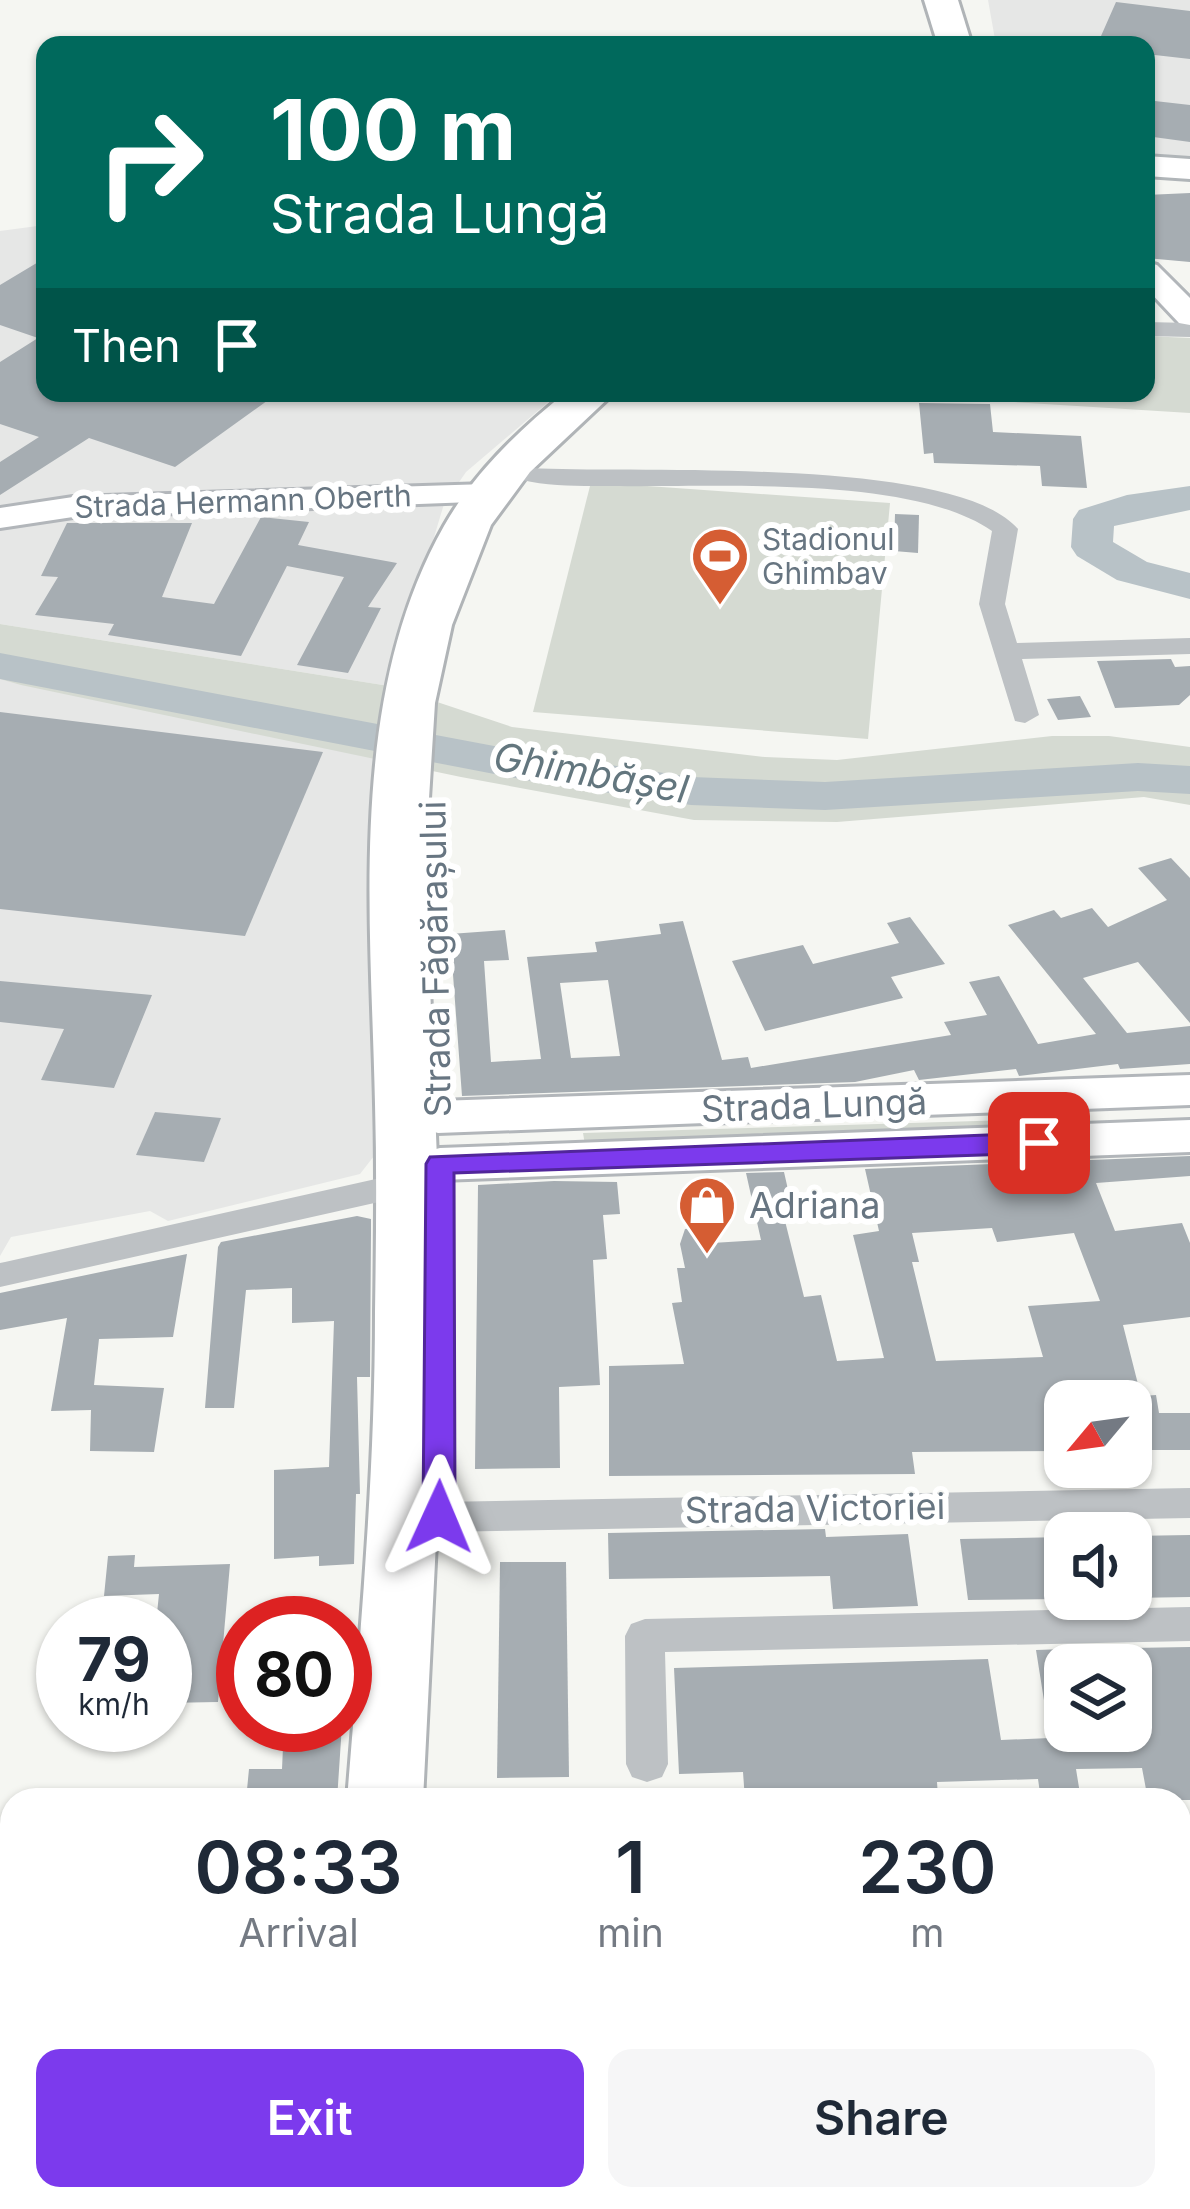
<!DOCTYPE html>
<html lang="en">
<head>
<meta charset="utf-8">
<style>
	:root { --surface:#fff; --page:#f6f6f7; --text:#1f2937; --muted:#747a83; --accent:#7c3aed }
	body { margin:0; font-family:Inter,sans-serif; background:var(--page); color:var(--text); height:100vh; display:flex; flex-direction:column; font-size:45px; white-space:nowrap }
	* { box-sizing:border-box; margin:0 }
	p { font-size:39px; color:var(--muted) }
	.icon { flex:none; width:66px; height:66px; fill:none; stroke:currentColor; stroke-width:2; stroke-linecap:round; stroke-linejoin:round }
	.map { position:relative; flex:1; overflow:hidden }
	.sheet { position:absolute; left:0px; top:1788px; width:1191px; height:423px; display:flex; flex-direction:column; background:var(--surface); border-radius:36px 36px 0 0; box-shadow:0 3px 9px #0004 }
	.sheet>* { flex:none }
	.hud { position:absolute; left:36px; top:36px; width:1119px; height:366px; border-radius:24px; box-shadow:0 3px 9px #0004; background:#00695c; color:#fff; overflow:hidden }
	.needle { width:78px; rotate:241deg }
	.tools { position:absolute; left:1044px; top:1380px; display:grid; gap:24px }
	.tools a { display:grid; place-items:center; width:108px; height:108px; border-radius:24px; background:var(--surface); box-shadow:0 3px 9px #0004; font-size:60px }
	.speed { position:absolute; left:36px; top:1596px; display:flex; gap:24px; font-size:60px; font-weight:700; text-align:center }
	.speed>* { display:grid; place-content:center; width:156px; height:156px; border-radius:50%; background:var(--surface); box-shadow:0 3px 9px #0004; line-height:1 }
	.speed small { font-size:30px; font-weight:400 }
	.speed .limit { border:18px solid #d22; background:#fff; color:#111 }
	.pin { position:absolute; display:grid; place-items:center; width:102px; height:102px; color:#fff; margin:-51px; border-radius:24px; box-shadow:0 6px 18px #0006 }
	.me { position:absolute; width:132px; margin:-66px; rotate:1deg; stroke-linejoin:round; filter:drop-shadow(0 0 9px #0008) }
	.turn { display:flex; align-items:center; gap:42px; height:252px; padding:0 36px; font-size:54px }
	.turn .icon { width:156px; height:156px; stroke-width:2.5 }
	.turn b { display:block; font-size:84px; line-height:102px }
	.then { display:flex; align-items:center; height:114px; padding:0 36px; background:#0003; gap:24px; font-size:45px }
	.eta { display:flex; justify-content:space-evenly; align-items:center; height:204px; text-align:center }
	.eta b { font-size:72px; font-weight:600; line-height:84px }
	.cta { display:flex; gap:24px; margin-top:auto; padding:24px 36px }
	.cta a { flex:1; height:138px; border-radius:24px; background:var(--accent); color:#fff; font-size:48px; font-weight:600; line-height:138px; text-align:center }
	.cta a+a { background:var(--page); color:var(--text) }
	.map>svg:first-child { display:block }
</style>
</head>
<body>
<div class="map">
<svg width="1190" height="2209" viewBox="0 0 1190 2209">
	<rect width="100%" height="100%" fill="#f5f6f2"/>
	<g fill="#e6e7e6">
		<path d="M988 0H1190V157L1146 153V45H996Z"/>
		<path d="M45 225V393H559L466 472 444 504 389 686 0 624V231Z"/>
		<path d="M0 679 381 757 371 856 374 1156 360 1174 168 1221 150 1211 11 1237 0 1256Z"/>
	</g>
	<g fill="#d5dad2">
		<path d="M1146 336 1190 338V413L902 395 1146 393Z"/>
		<path d="M591 482 890 503 868 739 533 712Z"/>
		<path d="M0 624 389 686 512 727 765 757 837 760 1052 736H1109L1190 747V805L1144 797 837 822 694 820 461 777 21 685 0 679Z"/>
		<path d="M1040 1119 1042 1129 585 1145 583 1133Z"/>
	</g>
	<g fill="none" stroke-linecap="round" stroke-linejoin="round">
		<g fill="#b8c2c7" fill-rule="evenodd">
			<path d="M1190 486V510L1114 526 1113 542 1147 562 1190 573V599L1117 580 1077 556 1071 547 1073 519 1079 510 1127 495Z"/>
			<path d="M0 653 536 754 691 777 825 782 1138 763 1190 766V794L1138 791 825 810 691 805 536 782 0 679Z"/>
		</g>
	</g>
	<g fill="#a6adb2" fill-rule="evenodd">
		<path d="M1116 2 1190 11V59L1146 54V45H1123L1125 39 1101 36Z"/>
		<path d="M1146 100 1190 105V142L1146 136Z"/>
		<path d="M1190 193V262L1146 258V195Z"/>
		<path d="M45 258V393H278L175 467 89 438 0 495V462L39 437 0 424V362L38 338 0 325V285Z"/>
		<path d="M919 403 990 404 993 432 1081 436 1087 488 1042 486 1040 466 934 463 933 453 924 454Z"/>
		<path d="M895 514 919 515 918 553 894 551Z"/>
		<path d="M261 517 309 522 298 545 397 563 368 607 381 608 348 673 297 665 344 577 287 566 241 656 108 635 114 624 35 615 58 577 41 576 67 523H192L162 597 214 604Z"/>
		<path d="M1171 659 1175 667 1190 666V695L1179 705 1115 708 1097 661Z"/>
		<path d="M1080 696 1091 717 1058 720 1047 699Z"/>
		<path d="M0 712 323 752 245 936 0 909Z"/>
		<path d="M1171 858 1190 878V1023L1138 962 1083 978 1127 1033 1190 1026V1064L1120 1069 1118 1064 1019 1076 1016 1069 919 1080 914 1070 855 1082 462 1096 450 934 505 930 509 960 484 961 491 1062 541 1059 527 957 597 952 595 942 661 934 659 924 683 921 722 1060 748 1057 751 1068 951 1035 944 1022 987 1015 969 982 999 976 1038 1044 1096 1034 1008 925 1054 910 1061 918 1092 908 1108 927 1167 900 1138 868ZM608 980 620 1056 571 1058 560 983Z"/>
		<path d="M910 917 945 964 891 977 903 998 765 1031 732 961 803 945 813 964 899 943 887 923Z"/>
		<path d="M0 981 152 995 114 1088 41 1080 64 1029 0 1022Z"/>
		<path d="M155 1112 221 1118 204 1162 136 1155Z"/>
		<path d="M1190 1156V1176L1096 1183 1115 1231 1182 1223 1190 1243V1317L1123 1325 1141 1396 1156 1395 1159 1413H1190V1450H1131V1401H1065V1451L912 1452 915 1474 609 1476V1366L684 1364 672 1303 682 1302 677 1268H685L680 1244 685 1229 707 1226 712 1243 761 1240 746 1173 784 1172 794 1216 784 1217 804 1297 821 1295 837 1361 884 1358 853 1235 879 1231 865 1169ZM992 1228 997 1242 1074 1233 1100 1301 1028 1306 1043 1357 936 1361 912 1262H919L912 1233Z"/>
		<path d="M554 1181 617 1182 620 1214 603 1215 607 1259 593 1260 600 1385 559 1387 560 1468 475 1469 478 1185Z"/>
		<path d="M357 1216 371 1219V1232L370 1377H357L360 1494H356L354 1564 319 1566V1556L274 1559V1470L329 1467 334 1321 292 1323V1288L246 1290 234 1408H205L218 1247 221 1242Z"/>
		<path d="M187 1254 173 1337 99 1339 94 1385 164 1388 154 1452 90 1451 91 1410 51 1411 67 1318 0 1330V1293Z"/>
		<path d="M825 1529 826 1537 908 1534 918 1606 833 1609 830 1576 609 1579 608 1533Z"/>
		<path d="M1190 1535V1597L1131 1598V1536Z"/>
		<path d="M1065 1537V1599L968 1600 960 1539Z"/>
		<path d="M135 1555 134 1567 230 1564 218 1702 165 1703V1623H156L159 1594 104 1596 108 1556Z"/>
		<path d="M500 1562H566L569 1777 497 1778Z"/>
		<path d="M1190 1647V1800H1148L1142 1768 1076 1769 1081 1800H1041L1038 1779 937 1782 938 1797 888 1798 887 1788 789 1794 790 1800H745L743 1772 679 1774 674 1668 988 1659 1001 1740 1050 1738 1036 1650 1065 1649V1737H1131V1648Z"/>
		<path d="M284 1725H342L337 1800H246L249 1769H282Z"/>
	</g>
	<g fill="none" stroke-linecap="round" stroke-linejoin="round">
		<defs>
			<g id="secondary">
				<path d="M1146 262 1157 265 1190 298V325L1179 323 1146 288Z"/>
				<path d="M487 484 499 487 504 494 499 501 73 517 0 528V508L73 497Z"/>
				<path d="M1190 1075V1105L438 1133 422 1128 415 1117 422 1106 438 1101Z"/>
				<path d="M1190 1120V1152L440 1180 424 1176 417 1164 424 1152 440 1148Z"/>
			</g>
			<path id="primary" d="M1146 156 1190 159V179L1146 176Z"/>
			<g id="highway">
				<path d="M924 0H958L972 45H938Z"/>
				<path d="M565 393H614L530 472 491 525 452 625 435 703 425 862 438 1184 441 1443 423 1800H347C360 1637 375 1475 375 1312 376 1242 377 1173 375 1104 371 915 347 698 444 526 474 473 518 431 565 393Z"/>
				<rect x="361" y="2199" width="86" height="10"/>
			</g>
		</defs>
		<use href="#secondary" stroke="#b2b6ba" stroke-width="6"/>
		<use href="#primary" stroke="#b0b5b8" stroke-width="6"/>
		<use href="#highway" stroke="#b0b4b7" stroke-width="6"/>
		<g fill="#bdc1c4" fill-rule="evenodd">
			<path d="M1146 322 1190 323V337L1146 336Z"/>
			<path d="M531 468C633 474 954 455 1018 529L1005 604 1017 643 1190 638V654L1022 659 1039 715 1025 723 1015 721 979 604 992 531C910 474 715 488 614 486 584 486 551 487 522 480L519 475Z"/>
			<path d="M407 1172 419 1175 424 1184 419 1193 0 1287V1263L5 1262Z"/>
			<path d="M1190 1488V1518L439 1532 425 1528 420 1517 425 1506 439 1502Z"/>
			<path d="M1190 1607V1641L665 1652 668 1764 662 1777 647 1782 632 1777 626 1764 625 1636 631 1624 645 1619Z"/>
			<path d="M1190 1982V2024L1179 2025V1983Z"/>
			<path d="M1190 2052V2096L1179 2097V2053Z"/>
			<path d="M12 2085V2129L0 2130V2086Z"/>
			<path d="M44 2199H386L387 2201 383 2209H261L256 2199 252 2209H40Z"/>
		</g>
		<use href="#secondary" fill="#fff" fill-rule="evenodd"/>
		<use href="#primary" fill="#fff" fill-rule="evenodd"/>
		<use href="#highway" fill="#fff" fill-rule="evenodd"/>
	</g>
	<path fill="#7c3aed" stroke="#51269a" stroke-width="3" d="M1039 1133 1053 1143 1039 1153 454 1173 455 1517 450 1526 439 1530 428 1526 423 1517 426 1164 430 1157Z"/>
	<defs>
		<symbol id="stadium-pin" viewBox="-11 -11 22 30"><path d="M0 17L-7.5 6A9.5 9.5 0 1 1 7.5 6Z" fill="#d55d33" stroke="#fff"/><path d="M0-5a6.5 5 0 1 0 0 10a6.5 5 0 1 0 0-10ZM-3.5-1.8h7v3.6h-7Z" fill="#fff"/></symbol>
		<symbol id="shop-pin" viewBox="-11 -11 22 30"><path d="M0 17L-7.5 6A9.5 9.5 0 1 1 7.5 6Z" fill="#d55d33" stroke="#fff"/><path d="M-5-2.5h2.3a2.7 3.5 0 0 1 5.4 0H5L5.5 6h-11ZM-1.5-2.5h3a1.5 2.3 0 0 0-3 0Z" fill="#fff"/></symbol>
	</defs>
	<g fill-rule="evenodd">
		<use href="#stadium-pin" x="687" y="523" width="66" height="90"/>
		<use href="#shop-pin" x="674" y="1172" width="66" height="90"/>
	</g>
	<g text-anchor="middle" dominant-baseline="central" stroke-width="12" stroke-linejoin="round" paint-order="stroke">
		<g font-size="30" fill="#677581" stroke="#fff">
			<text transform="translate(243 501) rotate(-2)">Strada Hermann Oberth</text>
		</g>
		<g font-size="30" fill="#677581" stroke="#fff" text-anchor="start">
			<text x="762" y="539">Stadionul<tspan x="762" dy="34">Ghimbav</tspan></text>
		</g>
		<g font-size="36" fill="#677581" stroke="#fff">
			<text transform="translate(435 959) rotate(-91)">Strada Făgărașului</text>
			<text transform="translate(814 1105) rotate(-2)">Strada Lungă</text>
			<text transform="translate(815 1508) rotate(-1)">Strada Victoriei</text>
		</g>
		<g font-size="36" fill="#677581" stroke="#fff" text-anchor="start">
			<text x="749" y="1205">Adriana</text>
		</g>
		<g font-size="39" font-style="italic" fill="#63767e" stroke="#fff">
			<text transform="translate(591 772) rotate(10)">Ghimbășel</text>
		</g>
	</g>
</svg>
<div class="tools">
<a><svg class="needle" viewBox="-14 -14 28 28"><path d="M0-13l5 13h-10z" fill="#e53935"/><path d="M0 13l5-13h-10z" fill="#747a83"/></svg></a>
<a><svg class="icon" aria-label="sound" viewBox="0 0 24 24"><path d="M4 9h4l5-4v14l-5-4H4zM17 9q2 3 0 6"/></svg></a>
<a><svg class="icon" aria-label="layers" viewBox="0 0 24 24"><path d="M12 4l9 5-9 5-9-5zM3 14l9 5 9-5"/></svg></a>
</div>
<div class="speed"><div>79<small>km/h</small></div><div class="limit">80</div></div>
<div class="pin" style="left:1039px;top:1143px;background:#d93025"><svg class="icon" aria-label="arrive" viewBox="0 0 24 24"><path d="M6 21V4h12l-3 4 3 4H6"/></svg></div>
<svg class="me" style="left:439px;top:1517px" viewBox="-20 -20 40 40"><path d="M0-17L14 15 0 8-14 15z" fill="#7c3aed" stroke="#fff" stroke-width="4"/></svg>
<div class="hud">
<div class="turn"><svg class="icon" aria-label="right" viewBox="0 0 24 24"><path d="M7 20v-9h11M14 6l5 5-5 5"/></svg><div><b>100 m</b>Strada Lungă</div></div>
<div class="then">Then<svg class="icon" aria-label="arrive" viewBox="0 0 24 24"><path d="M6 21V4h12l-3 4 3 4H6"/></svg></div>
</div>
<section class="sheet">
<div class="eta">
<div><b>08:33</b><p>Arrival</p></div>
<div><b>1</b><p>min</p></div>
<div><b>230</b><p>m</p></div>
</div>
<div class="cta"><a>Exit</a><a>Share</a></div>
</section>
</div>
</body>
</html>
